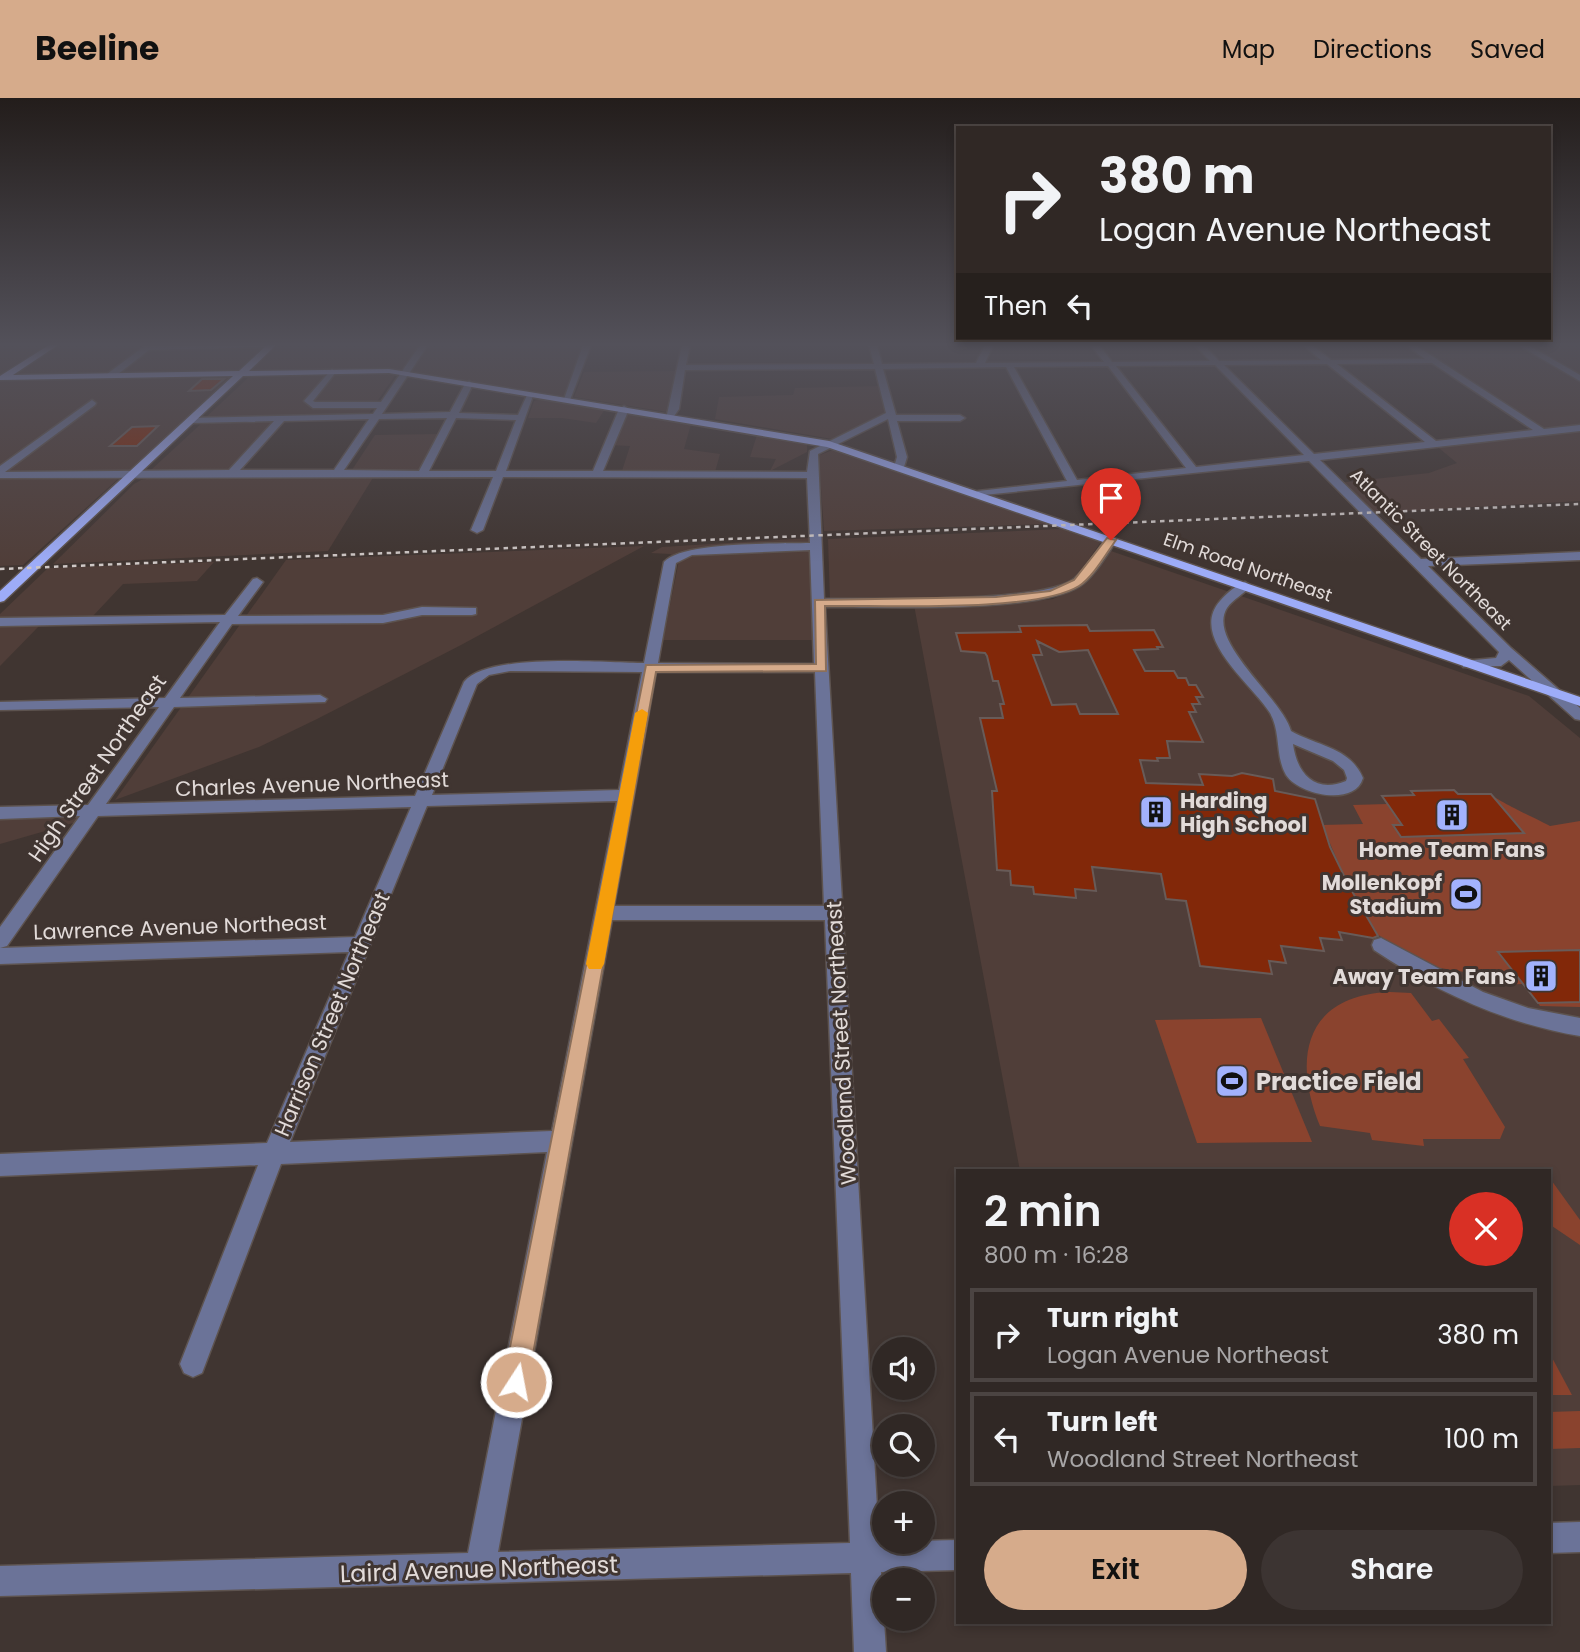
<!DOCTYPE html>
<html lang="en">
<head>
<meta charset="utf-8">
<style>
	:root { --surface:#302825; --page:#3c3432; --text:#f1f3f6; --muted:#a8a6a7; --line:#4b4442; --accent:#d6ab8b }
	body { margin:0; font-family:Poppins,sans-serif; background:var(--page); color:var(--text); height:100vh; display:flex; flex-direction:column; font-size:26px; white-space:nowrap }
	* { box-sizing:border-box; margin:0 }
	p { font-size:23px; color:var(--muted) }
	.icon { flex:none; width:38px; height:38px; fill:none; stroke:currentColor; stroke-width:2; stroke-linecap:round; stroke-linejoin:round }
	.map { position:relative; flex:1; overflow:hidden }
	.panel { position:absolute; left:956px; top:1071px; width:595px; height:455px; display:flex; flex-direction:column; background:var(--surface); border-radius:0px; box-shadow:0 4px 10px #0003,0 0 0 2px var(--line) }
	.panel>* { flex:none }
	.banner { position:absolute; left:956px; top:28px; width:595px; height:214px; border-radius:0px; box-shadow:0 4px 10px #0003,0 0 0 2px var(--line); background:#302825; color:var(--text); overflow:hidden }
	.buttons { position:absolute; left:872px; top:1239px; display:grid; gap:14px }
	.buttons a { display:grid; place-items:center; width:63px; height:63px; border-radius:50%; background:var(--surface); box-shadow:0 4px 10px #0003,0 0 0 2px var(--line); font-size:35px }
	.pin { position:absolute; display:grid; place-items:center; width:60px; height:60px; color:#fff; margin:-72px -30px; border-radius:50% 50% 50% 0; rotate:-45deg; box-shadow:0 0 7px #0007 }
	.pin .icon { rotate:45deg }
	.me { position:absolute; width:77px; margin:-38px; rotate:11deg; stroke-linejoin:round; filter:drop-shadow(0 0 5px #0008) }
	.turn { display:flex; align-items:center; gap:24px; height:147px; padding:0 28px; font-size:32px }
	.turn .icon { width:91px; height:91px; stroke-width:2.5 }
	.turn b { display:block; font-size:49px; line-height:60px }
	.then { display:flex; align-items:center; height:66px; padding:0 28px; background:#0003; gap:14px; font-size:26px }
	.round { display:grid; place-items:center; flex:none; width:74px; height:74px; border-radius:37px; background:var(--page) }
	.summary { display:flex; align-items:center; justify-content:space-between; height:119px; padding:0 28px }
	h1 { font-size:42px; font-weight:600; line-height:52px }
	.primary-button { display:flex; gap:14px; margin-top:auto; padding:14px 28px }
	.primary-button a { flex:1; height:80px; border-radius:42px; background:var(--accent); color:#111; font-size:28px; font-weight:600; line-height:80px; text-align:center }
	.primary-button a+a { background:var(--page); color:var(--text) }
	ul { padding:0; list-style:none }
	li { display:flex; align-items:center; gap:21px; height:94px; margin:0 14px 10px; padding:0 14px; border:4px solid var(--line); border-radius:0px }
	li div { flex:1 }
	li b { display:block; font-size:26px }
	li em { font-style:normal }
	header { display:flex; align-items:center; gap:42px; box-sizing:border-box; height:98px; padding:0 35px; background:var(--accent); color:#111 }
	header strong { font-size:33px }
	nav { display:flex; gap:38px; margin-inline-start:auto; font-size:24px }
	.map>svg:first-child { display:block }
</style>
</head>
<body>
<header>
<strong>Beeline</strong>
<nav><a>Map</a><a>Directions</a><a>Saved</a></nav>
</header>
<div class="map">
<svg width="1580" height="1554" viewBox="0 0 1580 1554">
	<rect width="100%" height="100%" fill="#403531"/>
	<g fill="#503e39">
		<path d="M0 247H46L0 276Z"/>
		<path d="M54 247H587L566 302 397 274 241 276 135 376 0 377V282Z"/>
		<path d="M1410 247H1580V403L1368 415 1338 385 1429 375 1457 365 1434 346 1541 334Z"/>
		<path d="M676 273 667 314 574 299 584 274Z"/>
		<path d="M396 276 367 318 205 320 248 280 256 278Z"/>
		<path d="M881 288 887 314 832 341 715 321 719 299 793 297 795 290Z"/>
		<path d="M541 301 605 311 596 325 562 320H528L534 303Z"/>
		<path d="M625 315 691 326 684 351 720 356 715 374 622 373 630 348 610 347Z"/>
		<path d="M276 322 230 372H151L204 323Z"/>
		<path d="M440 336 419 374 350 375 375 337Z"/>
		<path d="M757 337 807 345V354L770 373 776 361 750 359Z"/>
		<path d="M833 352 840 354 1049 426 824 433 819 361 820 357Z"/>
		<path d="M374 378 328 453 53 466 134 386 141 382 152 380Z"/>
		<path d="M0 380 117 379 119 380 23 467 0 468Z"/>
		<path d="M1062 431 1101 444 1074 482 1044 494 1004 499 830 502 828 441Z"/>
		<path d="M810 440 816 542H663L679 462 670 456 651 455 662 449Z"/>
		<path d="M644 448 461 547 317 621 259 649 115 702 286 462Z"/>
		<path d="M1111 453 1529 598 1580 640V1387L1549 1388V1073H1020L914 507 1026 504 1053 501 1082 487Z"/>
		<path d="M214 464 197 483 123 486 92 519 0 521V516L48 470Z"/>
		<path d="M41 526 0 568V527Z"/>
		<path d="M85 715 80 723 0 746V718Z"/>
	</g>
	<g fill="#8a432e">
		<path d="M1454 692 1458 696H1491C1497 703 1537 721 1550 728L1580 723V909L1540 908 1523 886 1495 887 1489 878 1440 870 1435 873 1372 833 1355 803 1322 727 1363 726 1353 707 1387 706 1382 698 1414 697 1411 693Z"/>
		<path d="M1390 894 1411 895 1432 923 1439 921 1469 960 1463 961 1505 1029 1500 1041H1423L1424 1048 1372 1042 1370 1035 1320 1028C1292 960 1305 897 1390 894Z"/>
		<path d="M1261 920 1312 1044 1197 1045 1155 922Z"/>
		<path d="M1549 1079 1580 1122V1147L1549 1126Z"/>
		<path d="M1549 1254 1572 1297H1549Z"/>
		<path d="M1580 1313V1350L1549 1351V1314Z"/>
	</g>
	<g fill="#822809" stroke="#685b58" stroke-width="2" fill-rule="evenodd">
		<path d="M202 281H224L211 292 189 293Z"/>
		<path d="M158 328 137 348H110L132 329Z"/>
		<path d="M1087 527 1090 533 1154 532 1163 549H1157L1158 551 1134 552 1145 573H1174L1178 580H1186L1189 587H1196L1203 599H1196L1200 606H1192L1196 614H1189L1203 644 1167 643 1170 660H1157L1158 663 1140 662 1146 685 1203 687 1199 676 1232 678 1242 675 1273 681 1275 693 1315 701 1330 749 1349 788 1378 838 1373 840 1339 834 1342 842 1320 840 1324 853 1281 848 1286 865 1269 863 1272 876 1200 868 1186 803 1166 801 1161 776 1092 769 1096 793 1075 791 1076 800 1034 796 1033 789 1011 787 1010 773 997 772 992 693H997L980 620H1003L1000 606H1004L998 583H993L987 558 985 555 961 553 956 535 1021 534 1019 528ZM1037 543 1059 554 1088 552 1118 616H1080L1076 606 1052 607 1033 557H1042Z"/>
		<path d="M1454 692 1458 696H1491L1524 735 1401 739 1393 727H1402L1382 698 1414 697 1411 693Z"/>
		<path d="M1580 852V904L1538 905 1498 854Z"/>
	</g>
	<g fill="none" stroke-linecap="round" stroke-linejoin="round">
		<defs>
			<g id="minor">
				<path d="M146 247H275L271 249 149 252 113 280H107V276Z"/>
				<path d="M420 247H428L382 316 450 314 465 286 469 283 473 286 459 315 518 317 528 295H534L506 373H593L619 311 624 308 629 311 603 373 807 374 810 353 886 315 875 271 685 272 679 311 672 321H666L682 247H690L686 267 874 266 869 247H877L882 266 976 265 985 247H993L985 265 1104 264 1091 247H1099L1112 264 1210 263 1195 247H1204L1219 263 1321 262 1303 247H1312L1331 262 1425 261 1406 247H1415L1544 331 1580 327V333L1320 362 1421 461 1580 454V462L1428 468 1511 550 1580 610V622L1575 621 1509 562 1501 568 1463 569V563L1496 560 1499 554 1309 363 974 398 973 396 978 393 1067 383 1006 269 883 271 896 317H960L965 320 960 323H897L907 359 904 369 899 372 894 369 897 359 888 321 818 356 824 501C872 500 1042 506 1074 481 1086 471 1097 452 1107 440L1117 442C1107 456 1094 479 1080 488 1035 516 883 508 825 509L879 1444 957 1442V1472L881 1474 886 1554H854L851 1475 0 1498V1468L468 1455 547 1054 281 1066 202 1275 193 1279 184 1275 180 1266 258 1067 0 1078V1056L267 1045 349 854 0 866V850L355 839 411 709 98 718 7 848 0 850V829L80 718 0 721V709L88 707 159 609 0 612V604L165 600 220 524 0 528V520L225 517 253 481 257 480 263 484 238 518 383 517 422 509 476 510V516L472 517H422L383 525 232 526 180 600 320 597 327 601 325 604 174 609 106 706 415 698 464 584C488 554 605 565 644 565L664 464C683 443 779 446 810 445L807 380 503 379 483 432 477 435 471 432 493 379 0 380V368L92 302 96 305 95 307 5 374 229 372 274 323 192 325 189 324V320L373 316 377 310H313L304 303 332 271 336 274 313 303 315 304H381ZM1432 265 1533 332 1436 343 1337 266ZM1327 266 1425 344 1314 356 1224 267ZM1215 267 1304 357 1196 369 1116 268ZM1108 268 1186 370 1077 382 1014 269ZM447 320 419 373 344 372 379 321ZM456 320 516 322 496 373H429ZM369 321 334 372H240L284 323ZM810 452 814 566 658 565 676 465 692 457ZM510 573 642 574 619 692 432 697 477 586 489 577ZM656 574H815L824 808H614ZM617 703 552 1033 290 1044 427 708ZM612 822H825L850 1445 498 1454Z"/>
				<path d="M583 247H591L570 302 563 304Z"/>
				<path d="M1518 247H1528L1580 277V283Z"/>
				<path d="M1245 484 1251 488C1244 496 1233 501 1227 510 1206 543 1282 600 1291 633 1317 648 1350 649 1363 680 1355 709 1299 697 1286 677 1275 658 1281 634 1270 615 1253 587 1188 539 1220 503 1226 496 1236 487 1245 484ZM1293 646 1333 663 1344 672 1347 680 1346 683C1314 696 1297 675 1293 646Z"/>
				<path d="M1381 840 1483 894 1528 910 1580 920V938C1504 925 1438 895 1374 852L1372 847 1374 842Z"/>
				<path d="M1580 1424V1454L1549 1455V1425Z"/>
			</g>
			<path id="major" d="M49 247H58L13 277 239 273 267 247H276L249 273 389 271 829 343 1580 599V608L827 349 389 275 243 278 4 503 0 504V493L233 278 0 282V278Z"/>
		</defs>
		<use href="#minor" stroke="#5d534f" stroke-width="3"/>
		<use href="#major" stroke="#5d534f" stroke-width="3"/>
		<use href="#minor" fill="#6b7398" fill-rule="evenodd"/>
		<use href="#major" fill="#9dacf8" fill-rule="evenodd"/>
		<path stroke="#cec7c5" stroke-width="2.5" stroke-dasharray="4.5 4.5" stroke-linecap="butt" d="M0 471 1580 406"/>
	</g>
	<linearGradient id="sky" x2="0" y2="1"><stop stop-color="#231d1b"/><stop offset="0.53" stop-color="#53515a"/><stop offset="1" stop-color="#53515a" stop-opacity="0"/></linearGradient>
	<rect width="1580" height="465" fill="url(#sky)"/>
	<path fill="#d6ab8b" stroke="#8b6f5a" stroke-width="2" d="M1107 440 1116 442C1106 456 1093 479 1079 488 1035 515 883 507 825 508L826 573 656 574 528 1284 524 1292 516 1296 507 1292 503 1284 646 567 816 566 815 502 996 499 1050 493 1074 482Z"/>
	<path fill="#f59e0b" d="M642 611 648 615 604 866 601 871H589L586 866 635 615Z"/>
	<defs>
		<symbol id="building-square" viewBox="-11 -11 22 22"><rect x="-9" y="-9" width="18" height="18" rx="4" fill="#a2b2fd" stroke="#403531"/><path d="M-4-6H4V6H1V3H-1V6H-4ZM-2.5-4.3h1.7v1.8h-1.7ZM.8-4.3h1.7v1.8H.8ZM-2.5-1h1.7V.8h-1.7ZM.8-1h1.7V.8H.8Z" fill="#111"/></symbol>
		<symbol id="stadium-square" viewBox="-11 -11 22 22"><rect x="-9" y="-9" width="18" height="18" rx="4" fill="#a2b2fd" stroke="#403531"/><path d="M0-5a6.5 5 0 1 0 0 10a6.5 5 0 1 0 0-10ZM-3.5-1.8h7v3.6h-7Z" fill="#111"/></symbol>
	</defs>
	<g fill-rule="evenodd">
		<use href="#building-square" x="1137" y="695" width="38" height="38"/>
		<use href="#building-square" x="1433" y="698" width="38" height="38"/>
		<use href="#stadium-square" x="1447" y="777" width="38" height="38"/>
		<use href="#building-square" x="1522" y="859" width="38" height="38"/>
		<use href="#stadium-square" x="1213" y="964" width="38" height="38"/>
	</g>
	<g text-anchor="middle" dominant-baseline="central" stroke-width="6" stroke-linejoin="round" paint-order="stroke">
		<g font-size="18" fill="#e2dbd9" stroke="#403531">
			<text transform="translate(1431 451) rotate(45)">Atlantic Street Northeast</text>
			<text transform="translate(1248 469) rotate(19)">Elm Road Northeast</text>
		</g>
		<g font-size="21" fill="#e2dbd9" stroke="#403531">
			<text transform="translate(97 670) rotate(-55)">High Street Northeast</text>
			<text transform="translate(312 686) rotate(-2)">Charles Avenue Northeast</text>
			<text transform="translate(180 829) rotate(-2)">Lawrence Avenue Northeast</text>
			<text transform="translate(332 916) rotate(-67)">Harrison Street Northeast</text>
			<text transform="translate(841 945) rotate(-93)">Woodland Street Northeast</text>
		</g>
		<g font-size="21" font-weight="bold" fill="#e2dbd9" stroke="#403531" text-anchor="end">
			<text x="1180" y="702" text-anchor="start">Harding<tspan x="1180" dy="24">High School</tspan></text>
			<text x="1452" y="751" text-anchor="middle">Home Team Fans</text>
			<text x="1442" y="784">Mollenkopf<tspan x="1442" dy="24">Stadium</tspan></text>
			<text x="1516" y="878">Away Team Fans</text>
		</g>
		<g font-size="24" font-weight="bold" fill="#e2dbd9" stroke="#403531" text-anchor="start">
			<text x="1256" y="983">Practice Field</text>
		</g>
		<g font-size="24" fill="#e2dbd9" stroke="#403531">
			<text transform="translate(479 1471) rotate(-2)">Laird Avenue Northeast</text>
		</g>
	</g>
</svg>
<div class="buttons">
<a><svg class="icon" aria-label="sound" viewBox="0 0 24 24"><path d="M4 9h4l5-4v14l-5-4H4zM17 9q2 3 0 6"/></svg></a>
<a><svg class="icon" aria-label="search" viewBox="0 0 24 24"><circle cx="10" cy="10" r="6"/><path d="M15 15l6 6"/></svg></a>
<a>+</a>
<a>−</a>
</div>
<div class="pin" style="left:1111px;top:442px;background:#d93025"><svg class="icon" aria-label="arrive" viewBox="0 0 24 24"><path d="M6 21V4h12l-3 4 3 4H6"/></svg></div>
<svg class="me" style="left:516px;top:1284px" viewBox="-20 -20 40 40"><circle r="17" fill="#d6ab8b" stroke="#fff" stroke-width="3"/><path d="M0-11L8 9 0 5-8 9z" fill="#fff"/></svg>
<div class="banner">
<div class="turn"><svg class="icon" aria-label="right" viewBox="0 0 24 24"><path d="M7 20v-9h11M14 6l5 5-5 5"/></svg><div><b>380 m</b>Logan Avenue Northeast</div></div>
<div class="then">Then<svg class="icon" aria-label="left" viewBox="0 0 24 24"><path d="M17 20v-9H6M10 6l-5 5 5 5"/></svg></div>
</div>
<section class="panel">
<div class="summary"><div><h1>2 min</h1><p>800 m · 16:28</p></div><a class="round" style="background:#d93025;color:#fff"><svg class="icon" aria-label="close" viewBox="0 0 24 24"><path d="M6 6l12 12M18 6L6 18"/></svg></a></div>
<ul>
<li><svg class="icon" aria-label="right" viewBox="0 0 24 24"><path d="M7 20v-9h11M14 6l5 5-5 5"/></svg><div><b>Turn right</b><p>Logan Avenue Northeast</p></div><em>380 m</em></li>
<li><svg class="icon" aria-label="left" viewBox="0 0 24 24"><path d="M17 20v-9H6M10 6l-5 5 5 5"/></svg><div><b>Turn left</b><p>Woodland Street Northeast</p></div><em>100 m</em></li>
</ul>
<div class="primary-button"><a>Exit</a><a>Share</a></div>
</section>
</div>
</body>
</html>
